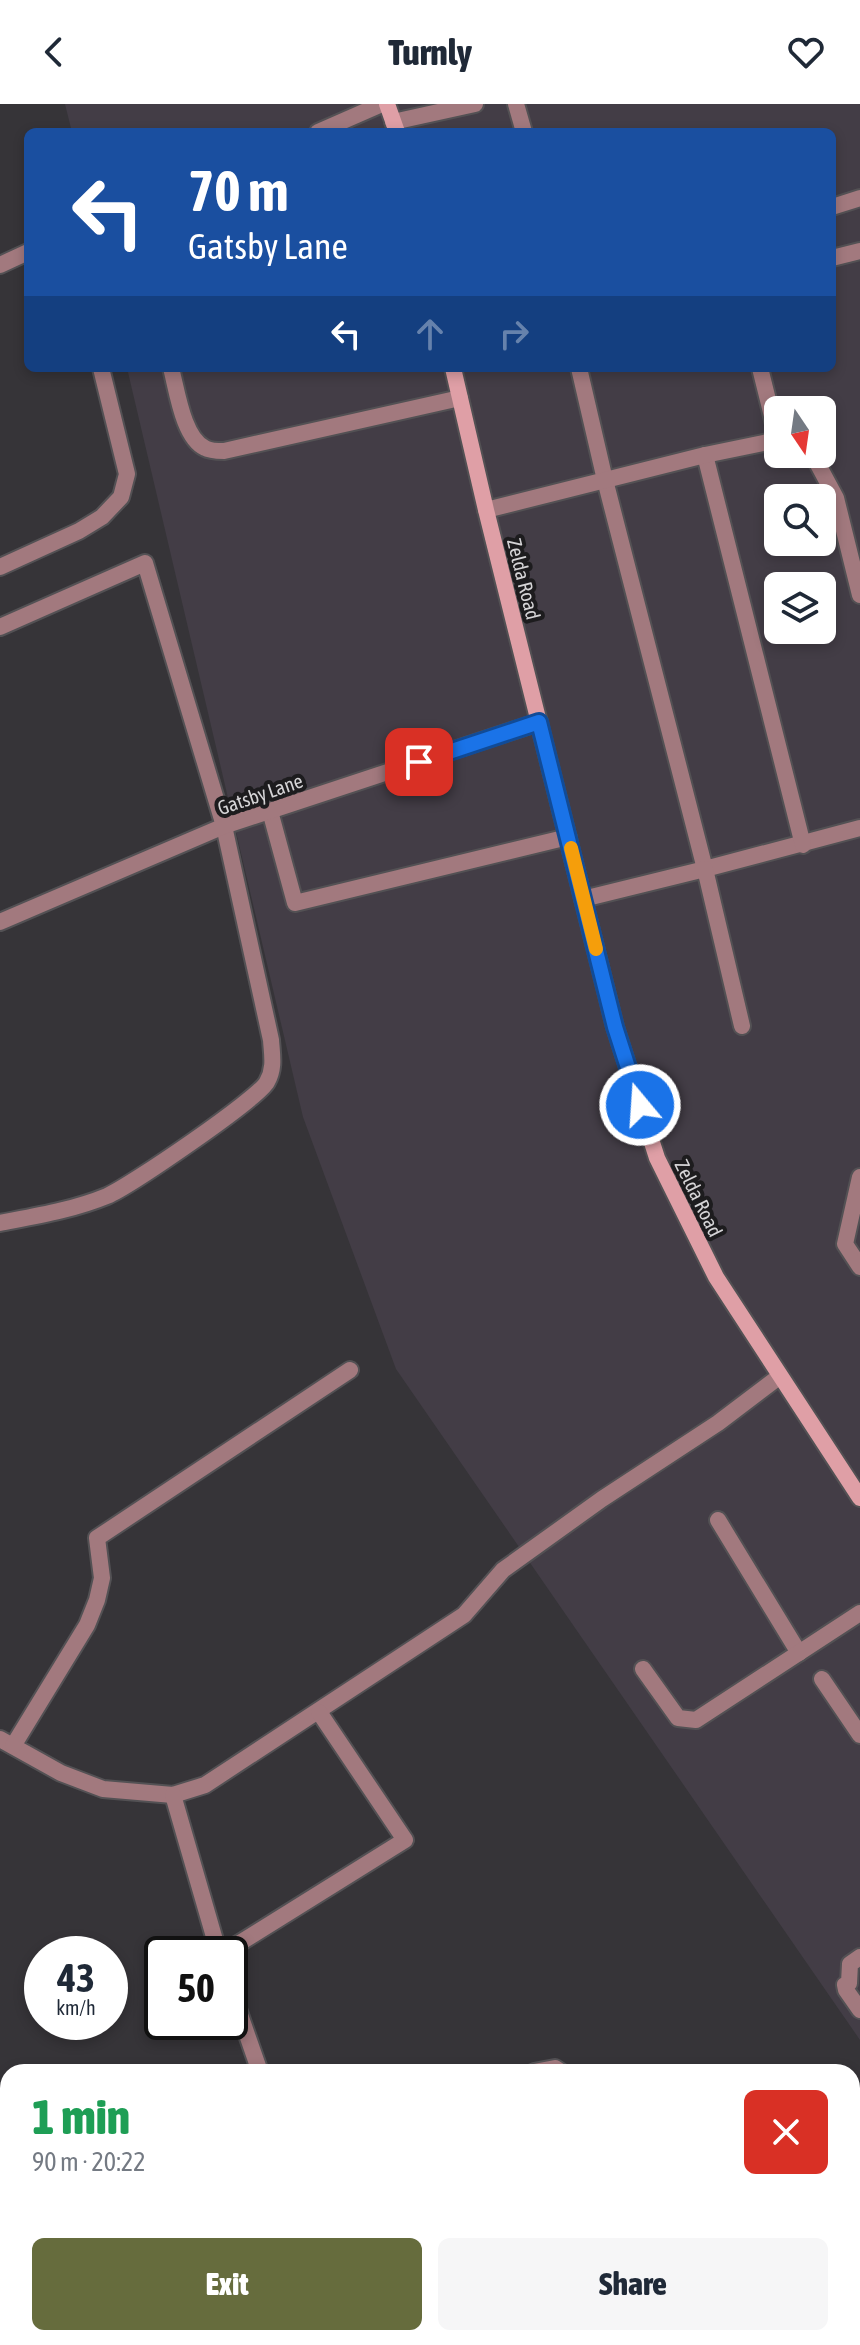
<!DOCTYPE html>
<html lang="en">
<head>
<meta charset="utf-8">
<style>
	:root { --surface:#fff; --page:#f6f6f7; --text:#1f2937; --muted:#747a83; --accent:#666c3d }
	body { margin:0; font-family:"Asap Condensed",sans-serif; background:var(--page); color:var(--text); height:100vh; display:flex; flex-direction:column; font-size:30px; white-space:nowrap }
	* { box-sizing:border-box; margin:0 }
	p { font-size:26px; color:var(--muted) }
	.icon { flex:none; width:44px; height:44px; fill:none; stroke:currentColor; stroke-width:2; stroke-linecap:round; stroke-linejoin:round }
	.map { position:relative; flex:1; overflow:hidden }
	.details { position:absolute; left:0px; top:1960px; width:860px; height:282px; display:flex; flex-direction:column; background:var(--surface); border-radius:24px 24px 0 0; box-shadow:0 4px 12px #0003 }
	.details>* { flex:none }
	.hud { position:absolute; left:24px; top:24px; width:812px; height:244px; border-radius:12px; box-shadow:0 4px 12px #0003; background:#1a4fa0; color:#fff; overflow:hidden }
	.needle { width:52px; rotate:167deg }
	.controls { position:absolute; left:764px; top:292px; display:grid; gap:16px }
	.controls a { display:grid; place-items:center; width:72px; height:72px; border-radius:12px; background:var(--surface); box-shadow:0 4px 12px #0003; font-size:40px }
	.speed { position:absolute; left:24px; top:1832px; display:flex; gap:16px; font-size:40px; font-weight:700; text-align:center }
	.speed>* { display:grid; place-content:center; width:104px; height:104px; border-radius:50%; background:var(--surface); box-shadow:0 4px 12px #0003; line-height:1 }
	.speed small { font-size:20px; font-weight:400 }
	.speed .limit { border:4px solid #111; border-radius:12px; background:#fff; color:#111 }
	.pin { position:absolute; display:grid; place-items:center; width:68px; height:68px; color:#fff; margin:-34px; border-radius:16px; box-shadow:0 4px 12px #0006 }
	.me { position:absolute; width:88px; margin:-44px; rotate:342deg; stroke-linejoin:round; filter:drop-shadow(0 0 6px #0008) }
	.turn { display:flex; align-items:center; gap:28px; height:168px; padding:0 32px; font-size:36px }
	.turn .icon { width:104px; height:104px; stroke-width:2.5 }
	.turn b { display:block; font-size:56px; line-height:68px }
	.lanes { display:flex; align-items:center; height:76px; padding:0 32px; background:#0003; justify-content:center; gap:40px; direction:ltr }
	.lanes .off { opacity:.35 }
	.round { display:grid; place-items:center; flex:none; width:84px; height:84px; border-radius:12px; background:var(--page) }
	.overview { display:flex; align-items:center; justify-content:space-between; height:136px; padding:0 32px }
	h1 { font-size:48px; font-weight:800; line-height:60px; color:#1e9e55 }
	.action { display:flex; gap:16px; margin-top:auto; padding:16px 32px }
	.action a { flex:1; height:92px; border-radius:12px; background:var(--accent); color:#fff; font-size:32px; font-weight:800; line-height:92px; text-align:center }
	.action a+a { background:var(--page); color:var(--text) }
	header { display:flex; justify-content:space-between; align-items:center; height:104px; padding:0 32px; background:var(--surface); font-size:36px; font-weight:800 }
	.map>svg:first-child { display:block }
</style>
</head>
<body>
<header><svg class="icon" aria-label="back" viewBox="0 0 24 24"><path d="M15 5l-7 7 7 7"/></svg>Turnly<svg class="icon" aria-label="heart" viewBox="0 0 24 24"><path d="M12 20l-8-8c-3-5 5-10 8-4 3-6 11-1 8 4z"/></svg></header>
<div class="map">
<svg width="860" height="2241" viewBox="0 0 860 2241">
	<rect width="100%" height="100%" fill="#363438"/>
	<g fill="#433d46" fill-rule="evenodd">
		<path d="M65 0H860V1936L396 1265 303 1013 127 264H832V28H72ZM778 306H822V350H778ZM778 394H822V438H778ZM778 482H822V526H778Z"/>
		<path d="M860 2164V2241H746L757 2234H852V2170Z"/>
	</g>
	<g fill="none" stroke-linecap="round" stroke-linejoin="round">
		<defs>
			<g id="lane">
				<path d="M516 0 524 28"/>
				<path d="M393 18 475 0"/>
				<path d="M832 103 860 94"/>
				<path d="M832 154 860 147"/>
				<path d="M171 264C177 286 183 334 205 344 210 347 218 347 224 347L460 294"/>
				<path d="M579 264 605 376 705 765 860 724"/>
				<path d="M760 264 778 336"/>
				<path d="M808 350 814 353 836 394 860 491"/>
				<path d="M705 351 803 741"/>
				<path d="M486 406 705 351 778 336"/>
				<path d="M0 463 79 427 102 413 121 393 127 370 101 264"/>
				<path d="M0 523 145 459 224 722 271 936C272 951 275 964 267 978 258 995 130 1082 107 1092 73 1106 36 1112 0 1119"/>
				<path d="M270 707 295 799 568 733"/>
				<path d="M583 795 705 765 742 922"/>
				<path d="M860 1073 845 1140 860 1163"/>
				<path d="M718 1416 799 1549"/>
				<path d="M643 1565 678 1614 696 1616 860 1509"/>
				<path d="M822 1575 860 1631"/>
				<path d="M860 1853 850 1860 849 1879 845 1881 846 1886 860 1906"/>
			</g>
			<g id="street">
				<path d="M318 28 382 0"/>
				<path d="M0 161 28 148"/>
				<path d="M0 818 224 722 539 618"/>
				<path d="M0 1635 61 1669 103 1685 173 1691 205 1681 464 1511 503 1466 602 1395 718 1319 780 1272"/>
				<path d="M13 1642 87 1521 97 1496 102 1474 97 1434 350 1266"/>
				<path d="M173 1691 219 1850"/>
				<path d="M222 1850 405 1736 319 1608"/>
				<path d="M230 1882 260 1968"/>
				<path d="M534 1968 555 1964 561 1968"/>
				<path d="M852 2132 860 2127"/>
				<path d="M217 2234 218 2241"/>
				<path d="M685 2241 696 2234"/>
			</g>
			<g id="secondary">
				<path d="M387 0 397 28"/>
				<path d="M453 264 486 406 615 923 657 1054 716 1173 860 1394"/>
			</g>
		</defs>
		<use href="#lane" stroke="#535154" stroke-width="20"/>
		<use href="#street" stroke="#535154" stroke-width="20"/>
		<use href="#secondary" stroke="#535154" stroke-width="20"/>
		<use href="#lane" stroke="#a2797e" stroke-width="16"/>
		<use href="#street" stroke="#a2797e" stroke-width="16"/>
		<use href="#secondary" stroke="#df9fa6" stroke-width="16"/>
	</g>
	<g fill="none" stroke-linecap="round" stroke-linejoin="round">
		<defs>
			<path id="route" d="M419 658 539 618 615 923 640 1001"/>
		</defs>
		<use href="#route" stroke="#114b97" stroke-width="20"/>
		<use href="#route" stroke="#1a73e8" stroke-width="14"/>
		<path stroke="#f59e0b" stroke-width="14" d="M571 744 596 845"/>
	</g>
	<g text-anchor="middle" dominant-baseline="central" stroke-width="8" stroke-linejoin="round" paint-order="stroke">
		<g font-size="20" fill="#d5d4d6" stroke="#1d1c1e">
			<text transform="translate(524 475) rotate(76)">Zelda Road</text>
			<text transform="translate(260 690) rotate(-19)">Gatsby Lane</text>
			<text transform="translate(699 1094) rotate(64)">Zelda Road</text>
		</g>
	</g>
</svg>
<div class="controls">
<a><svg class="needle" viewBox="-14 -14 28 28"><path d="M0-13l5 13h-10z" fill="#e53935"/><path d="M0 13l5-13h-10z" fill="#747a83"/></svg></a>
<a><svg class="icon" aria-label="search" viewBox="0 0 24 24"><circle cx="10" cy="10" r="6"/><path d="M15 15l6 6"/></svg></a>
<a><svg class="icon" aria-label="layers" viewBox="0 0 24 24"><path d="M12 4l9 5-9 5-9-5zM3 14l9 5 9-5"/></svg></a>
</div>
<div class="speed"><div>43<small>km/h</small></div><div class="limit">50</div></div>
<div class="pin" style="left:419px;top:658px;background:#d93025"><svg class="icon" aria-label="arrive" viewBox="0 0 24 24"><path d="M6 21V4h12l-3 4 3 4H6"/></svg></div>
<svg class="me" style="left:640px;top:1001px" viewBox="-20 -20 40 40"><circle r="17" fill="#1a73e8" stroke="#fff" stroke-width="3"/><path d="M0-11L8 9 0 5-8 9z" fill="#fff"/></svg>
<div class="hud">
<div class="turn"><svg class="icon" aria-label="left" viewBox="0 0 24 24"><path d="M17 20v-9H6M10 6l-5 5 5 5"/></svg><div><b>70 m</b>Gatsby Lane</div></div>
<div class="lanes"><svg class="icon" aria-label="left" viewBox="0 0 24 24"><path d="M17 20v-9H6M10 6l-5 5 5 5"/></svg><svg class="icon off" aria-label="ahead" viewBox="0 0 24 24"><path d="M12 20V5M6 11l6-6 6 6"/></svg><svg class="icon off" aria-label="right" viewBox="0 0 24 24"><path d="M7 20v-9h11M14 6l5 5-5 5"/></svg></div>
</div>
<section class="details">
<div class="overview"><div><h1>1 min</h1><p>90 m · 20:22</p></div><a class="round" style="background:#d93025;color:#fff"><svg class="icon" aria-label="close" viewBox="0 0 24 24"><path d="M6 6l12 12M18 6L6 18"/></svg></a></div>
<div class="action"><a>Exit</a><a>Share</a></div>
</section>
</div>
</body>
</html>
